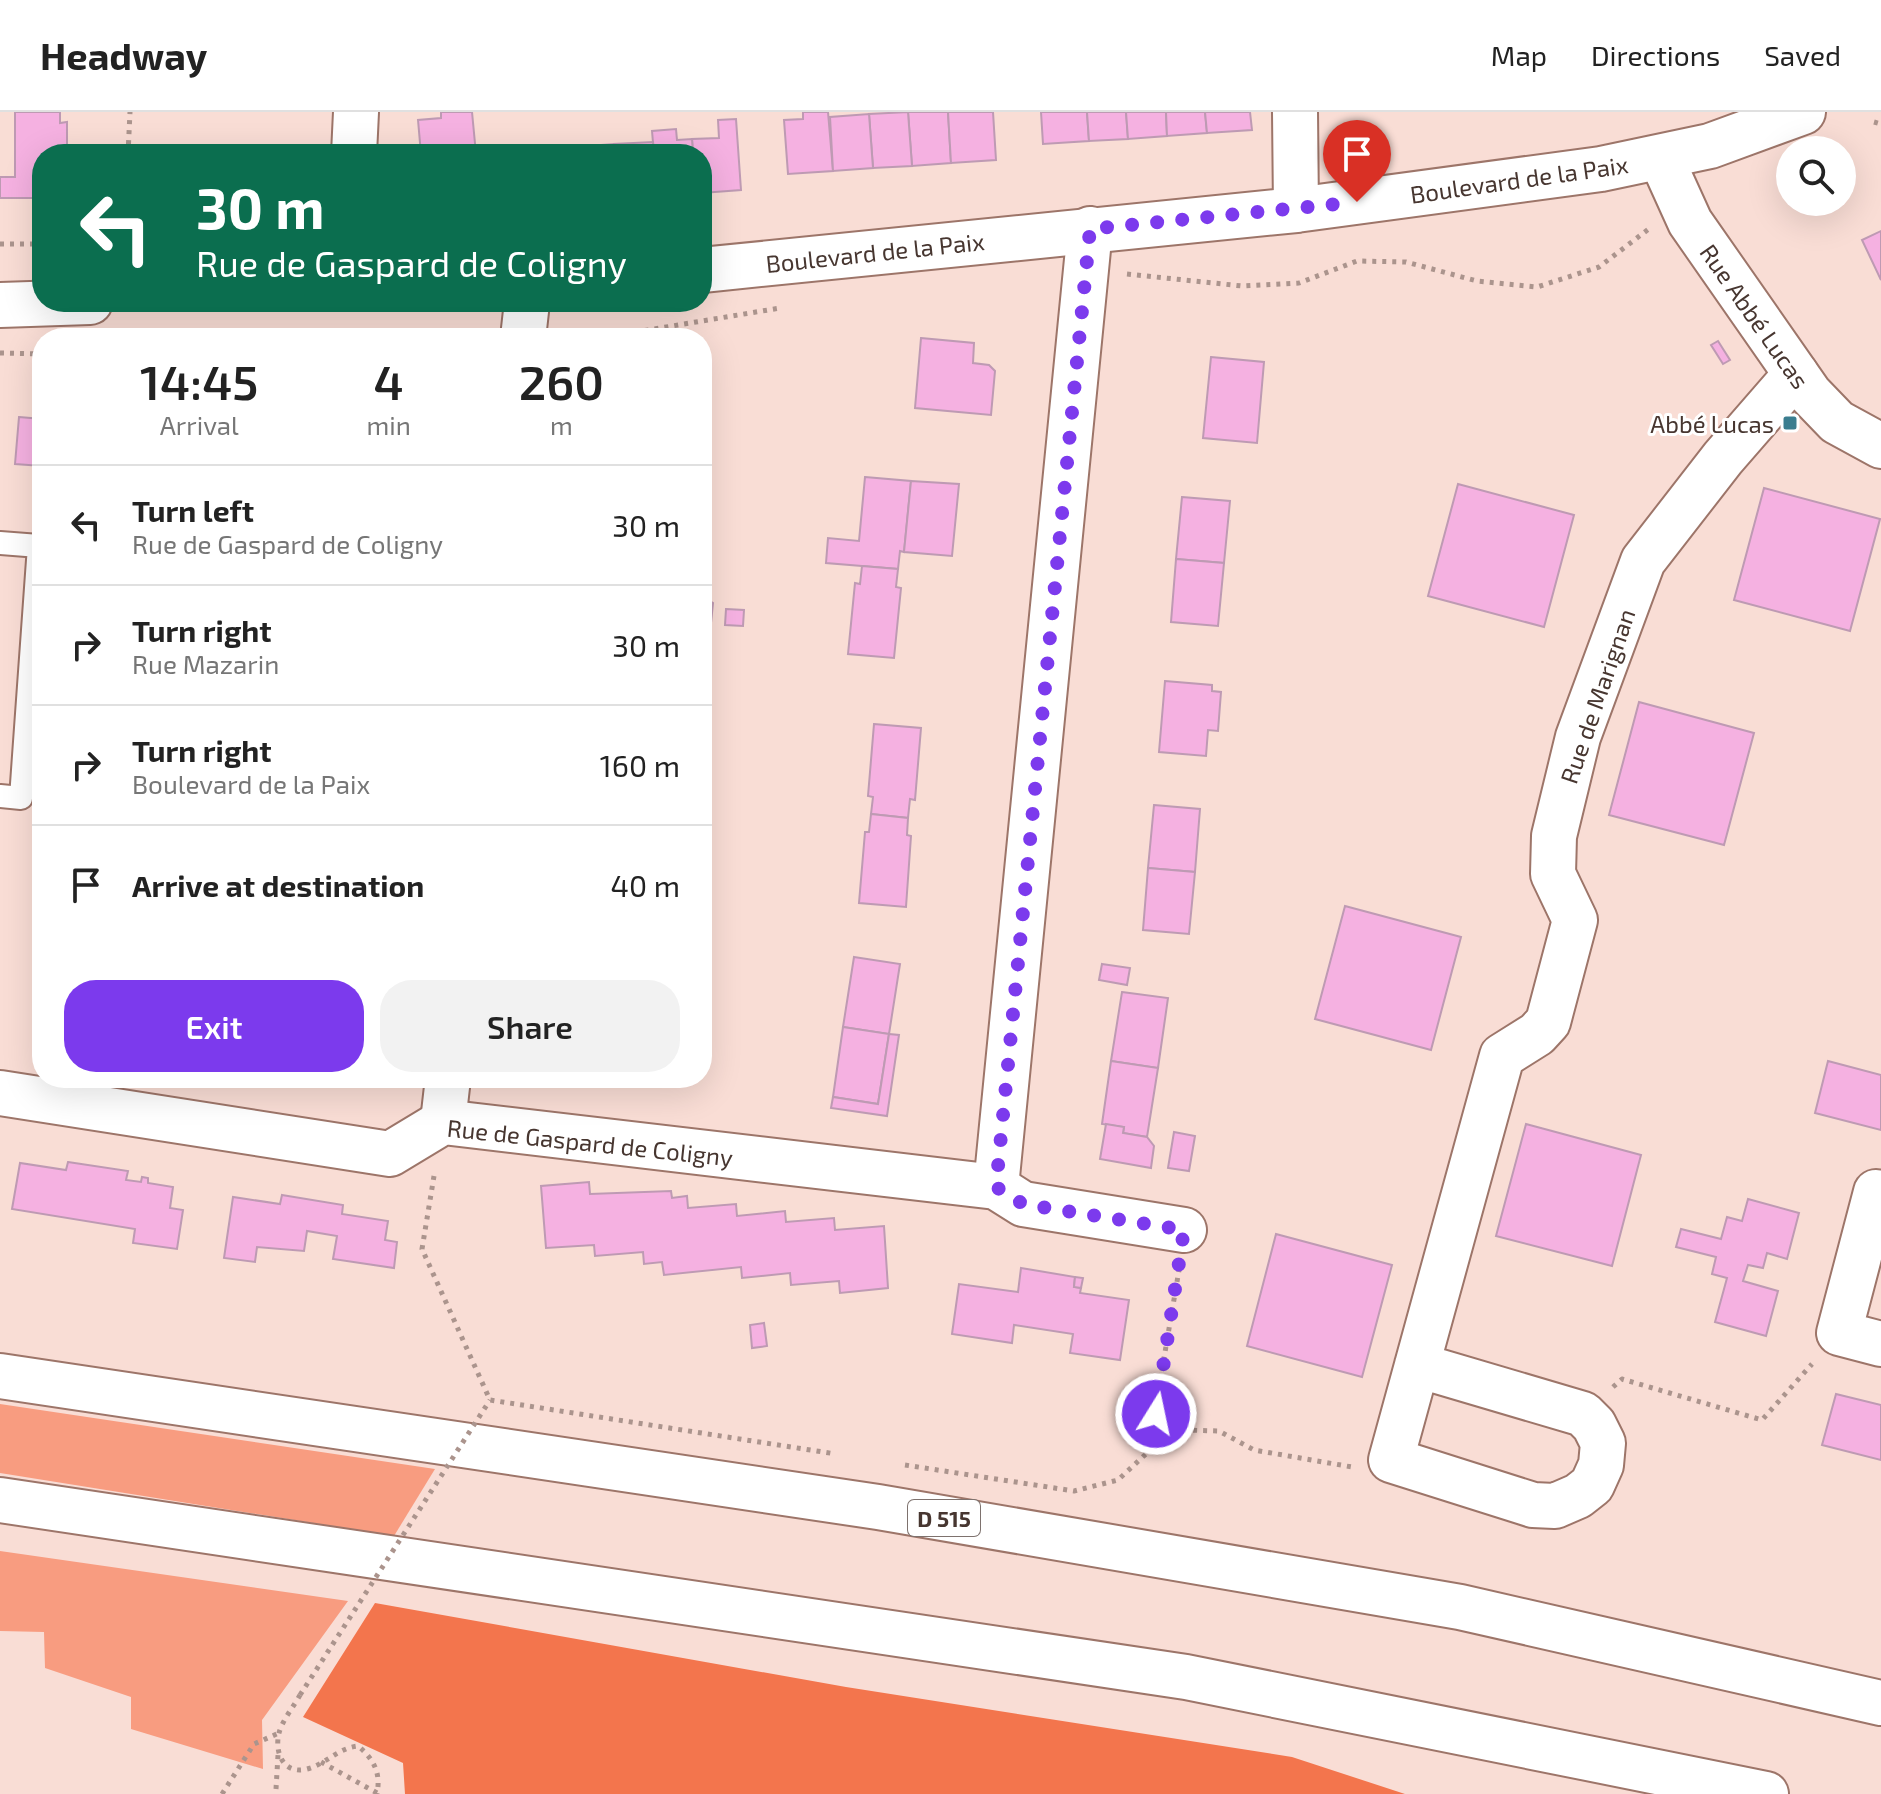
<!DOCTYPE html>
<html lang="en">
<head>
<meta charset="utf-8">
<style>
	:root { --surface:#fff; --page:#f2f2f2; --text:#222; --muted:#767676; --line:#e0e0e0; --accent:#7c3aed }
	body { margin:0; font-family:"Exo 2",sans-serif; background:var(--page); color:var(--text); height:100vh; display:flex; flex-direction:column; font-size:30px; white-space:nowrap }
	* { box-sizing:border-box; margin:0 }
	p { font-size:26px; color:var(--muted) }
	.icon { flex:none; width:44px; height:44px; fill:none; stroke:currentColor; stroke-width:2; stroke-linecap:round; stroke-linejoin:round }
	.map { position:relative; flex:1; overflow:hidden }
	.side { position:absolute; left:32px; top:216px; width:680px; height:760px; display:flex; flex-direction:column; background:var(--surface); border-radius:32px; box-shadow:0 8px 32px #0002 }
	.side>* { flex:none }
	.banner { position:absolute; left:32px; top:32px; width:680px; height:168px; border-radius:32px; box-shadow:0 8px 32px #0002; background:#0b6e4f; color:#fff; overflow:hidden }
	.fabs { position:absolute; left:1776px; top:24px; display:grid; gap:16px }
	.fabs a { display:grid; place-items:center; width:80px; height:80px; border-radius:50%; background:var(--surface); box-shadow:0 8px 32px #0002; font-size:40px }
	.pin { position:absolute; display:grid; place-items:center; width:68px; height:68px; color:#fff; margin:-82px -34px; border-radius:50% 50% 50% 0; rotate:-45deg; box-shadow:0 0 8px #0007 }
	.pin .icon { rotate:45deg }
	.me { position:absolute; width:88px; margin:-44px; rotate:10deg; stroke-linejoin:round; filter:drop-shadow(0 0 6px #0008) }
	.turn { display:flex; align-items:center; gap:28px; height:168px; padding:0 32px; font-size:36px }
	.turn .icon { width:104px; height:104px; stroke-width:2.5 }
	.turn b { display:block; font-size:56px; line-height:68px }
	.eta { display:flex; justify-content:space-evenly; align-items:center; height:136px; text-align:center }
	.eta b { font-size:48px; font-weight:600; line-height:56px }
	.primary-button { display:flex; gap:16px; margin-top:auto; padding:16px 32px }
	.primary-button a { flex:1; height:92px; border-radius:32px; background:var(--accent); color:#fff; font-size:32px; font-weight:600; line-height:92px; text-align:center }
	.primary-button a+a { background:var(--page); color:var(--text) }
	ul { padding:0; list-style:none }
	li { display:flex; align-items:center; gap:24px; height:120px; padding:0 32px; border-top:2px solid var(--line) }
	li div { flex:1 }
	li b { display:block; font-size:30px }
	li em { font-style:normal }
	header { display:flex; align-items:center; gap:48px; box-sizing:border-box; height:112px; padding:0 40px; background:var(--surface); border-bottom:2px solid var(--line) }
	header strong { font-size:38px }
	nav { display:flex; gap:44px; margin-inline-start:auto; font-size:28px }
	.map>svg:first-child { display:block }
</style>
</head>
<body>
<header>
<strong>Headway</strong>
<nav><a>Map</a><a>Directions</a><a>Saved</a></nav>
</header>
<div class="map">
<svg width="1881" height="1682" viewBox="0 0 1881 1682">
	<rect width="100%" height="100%" fill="#f9ddd5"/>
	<g fill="#f89c80">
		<path d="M0 1292 435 1357 394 1424 0 1361Z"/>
		<path d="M0 1439 348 1489 262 1608 263 1657 131 1617V1585L45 1556 44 1520 0 1519Z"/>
	</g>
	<path fill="#f3754d" d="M375 1491 846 1575 1292 1645 1405 1682H405L403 1651 303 1605Z"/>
	<g fill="#f5b1e1" stroke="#be9ab3" stroke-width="2">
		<path d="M15 0H60V11L67 10V42H42V86H0V65H15Z"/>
		<path d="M441 0H472L476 42H421L418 8 441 6Z"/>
		<path d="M803 0H828L833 59 788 62 784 8 803 7Z"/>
		<path d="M908 0H948L951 51 912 54Z"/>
		<path d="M908 0 912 54 873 56 869 2Z"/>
		<path d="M948 0H993L996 48 951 51Z"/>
		<path d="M1041 0H1087L1089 29 1043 32Z"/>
		<path d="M1087 0H1126L1128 27 1089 29Z"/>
		<path d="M1126 0H1166L1167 24 1128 27Z"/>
		<path d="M1166 0H1205L1207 21 1167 24Z"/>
		<path d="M1205 0H1250L1252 18 1207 21Z"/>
		<path d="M869 2 873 56 833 59 830 5Z"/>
		<path d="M736 7 741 78 702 81V42H693L692 27 719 26 718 8Z"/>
		<path d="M676 17 677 28 692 27 693 42H654L652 19Z"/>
		<path d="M653 30 654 42H615L614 32Z"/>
		<path d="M614 32 615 42H575L574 35Z"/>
		<path d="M574 35 575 42H529V38Z"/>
		<path d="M1881 119V168L1862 128Z"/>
		<path d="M921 226 974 231 973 251 989 253 995 259 991 303 915 296Z"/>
		<path d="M1718 229 1730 248 1723 252 1711 233Z"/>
		<path d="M1211 245 1264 250 1257 331 1203 326Z"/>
		<path d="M19 305 42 307V354L15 352Z"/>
		<path d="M865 365 911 369 904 440 900 439 898 457 826 451 828 426 859 429Z"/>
		<path d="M911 369 959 372 952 444 904 440Z"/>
		<path d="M1458 372 1574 403 1544 515 1428 484Z"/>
		<path d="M1764 376 1880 407 1850 519 1734 488Z"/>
		<path d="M1182 385 1230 389 1224 451 1176 447Z"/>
		<path d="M1176 447 1224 451 1218 514 1171 510Z"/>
		<path d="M862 454 898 457 896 475 901 476 894 546 848 542 855 471 860 472Z"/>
		<path d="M702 484 713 491 710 521 702 520Z"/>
		<path d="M726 497 744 498 743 514 725 513Z"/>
		<path d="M702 520 709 521 703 591H702Z"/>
		<path d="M1165 569 1212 573V579L1221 580 1218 619 1208 618 1206 644 1159 640Z"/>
		<path d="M1639 590 1754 621 1724 733 1609 703Z"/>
		<path d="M874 612 921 616 915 688 910 687 908 706 871 702 873 685 868 684Z"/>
		<path d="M1154 693 1200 697 1195 760 1148 756Z"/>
		<path d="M871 702 908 706 907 723 911 724 906 795 859 791 865 720H869Z"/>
		<path d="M1148 756 1195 760 1189 822 1143 818Z"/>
		<path d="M1345 794 1461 825 1431 938 1315 907Z"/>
		<path d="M854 845 900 852 889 922 843 915Z"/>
		<path d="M1102 852 1130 856 1127 873 1099 868Z"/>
		<path d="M1122 880 1168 886 1158 956 1111 949Z"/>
		<path d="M843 915 889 922 878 992 833 985Z"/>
		<path d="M889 922 899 923 887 1004 831 996 833 985 878 992Z"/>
		<path d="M1111 949 1158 956 1147 1025 1123 1021 1124 1015 1102 1012Z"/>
		<path d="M1828 949 1881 963V1018L1815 1001Z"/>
		<path d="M1106 1012 1124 1015 1123 1021 1147 1025 1154 1034 1151 1056 1100 1047Z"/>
		<path d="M1526 1012 1641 1043 1612 1154 1496 1124Z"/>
		<path d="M1174 1020 1195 1024 1189 1059 1168 1056Z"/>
		<path d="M68 1050 128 1059 126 1068 141 1070 142 1065 148 1066V1071L173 1075 170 1096 183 1098 177 1137 133 1131 135 1117 12 1097 20 1051 66 1058Z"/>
		<path d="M589 1070 590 1082 671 1079 672 1086 687 1084 688 1096 736 1092 737 1104 785 1099 786 1110 834 1106 835 1118 884 1114 888 1176 840 1181 839 1169 791 1173 790 1161 742 1166 741 1155 664 1163 662 1150 644 1152 643 1140 595 1144 594 1133 546 1136 541 1074Z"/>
		<path d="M282 1083 343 1093 342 1102 388 1109 385 1128 397 1130 394 1156 333 1147 337 1124 307 1119 304 1139 257 1135 255 1150 224 1146 233 1085 280 1092Z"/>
		<path d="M1748 1087 1799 1101 1787 1147 1767 1141 1763 1156 1748 1153 1743 1169 1778 1179 1766 1224 1715 1210 1727 1166 1712 1162 1716 1145 1676 1135 1681 1117 1721 1127 1727 1105 1742 1109Z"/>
		<path d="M1276 1122 1392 1153 1362 1265 1247 1234Z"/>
		<path d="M1021 1156 1075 1165 1074 1175 1081 1176 1080 1181 1129 1188 1120 1248 1070 1241 1073 1222 1014 1213 1012 1231 952 1222 959 1172 1018 1180Z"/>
		<path d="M1075 1165 1083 1166 1081 1176 1074 1175Z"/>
		<path d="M764 1211 767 1234 752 1236 750 1213Z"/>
		<path d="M1836 1282 1881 1293V1348L1822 1333Z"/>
	</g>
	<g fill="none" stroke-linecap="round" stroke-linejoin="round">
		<defs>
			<path id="lane" d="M0 431 39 434 21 686 0 684"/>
			<g id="street">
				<path d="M1295 0 1296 98"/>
				<path d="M354 42 356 0"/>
				<path d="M1661 46 1690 110 1810 282 1837 310 1881 334"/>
				<path d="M523 226 527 190"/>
				<path d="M0 981 390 1042 443 1010 996 1075 1023 1092 1184 1118"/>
				<path d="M443 1010 448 966"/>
				<path d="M996 1075 1090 117"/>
				<path d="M1881 1081 1876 1080 1839 1221 1881 1232"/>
				<path d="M1417 1253 1583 1302 1594 1313 1603 1331 1601 1353 1592 1373 1578 1384 1555 1394 1533 1393 1391 1348 1502 944 1537 922 1548 910 1575 808 1553 762 1554 724 1578 625 1643 449 1723 346 1796 262"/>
			</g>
			<g id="secondary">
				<path d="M702 158 1296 98 1601 57 1710 34 1803 0"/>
				<path d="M0 193 90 190"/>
			</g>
			<g id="highway">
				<path d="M0 1264 878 1395 1460 1495 1881 1591"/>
				<path d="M0 1388 1186 1565 1766 1682"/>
			</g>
		</defs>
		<use href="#lane" stroke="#9d7569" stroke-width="26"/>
		<use href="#street" stroke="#9d7569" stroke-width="48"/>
		<use href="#secondary" stroke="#9d7569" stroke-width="48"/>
		<use href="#highway" stroke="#9d7569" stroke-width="48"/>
		<g stroke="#ab948d" stroke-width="5" stroke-dasharray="4 6" stroke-linecap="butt">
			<path d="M1874 10 1881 12"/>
			<path d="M128 42 130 0"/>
			<path d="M0 132H42"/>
			<path d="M1127 162 1242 174 1299 171 1357 149 1406 150 1477 169 1537 175 1599 155 1650 116"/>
			<path d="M565 225 630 221 780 196"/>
			<path d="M0 241 42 242"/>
			<path d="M434 1064 422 1137 490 1288 836 1342"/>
			<path d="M1613 1275 1622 1267 1762 1308 1812 1252"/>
			<path d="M1157 1303 1184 1318 1219 1319 1254 1338 1352 1355"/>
			<path d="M905 1353 1074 1379 1118 1368 1148 1340 1179 1158"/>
			<path d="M300 1583C294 1594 282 1609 279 1621 274 1641 284 1663 307 1657 326 1652 338 1636 358 1634 374 1647 381 1661 377 1682"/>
			<path d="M321 1650 377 1681"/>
			<path d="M276 1677 278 1643"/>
			<path d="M222 1682 254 1632 279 1621"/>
		</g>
		<use href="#lane" stroke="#fff" stroke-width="22"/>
		<use href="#street" stroke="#fff" stroke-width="44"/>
		<use href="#secondary" stroke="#fff" stroke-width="44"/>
		<use href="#highway" stroke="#fff" stroke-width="44"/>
		<path stroke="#ab948d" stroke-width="5" stroke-dasharray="4 6" stroke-linecap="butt" d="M300 1583 490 1288"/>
	</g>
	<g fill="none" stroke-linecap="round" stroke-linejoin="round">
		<path stroke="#7c3aed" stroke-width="14" stroke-dasharray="0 25.2" d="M1156 1302 1184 1118 1023 1092 996 1075 1090 117 1357 90"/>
	</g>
	<rect fill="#3b7d8f" stroke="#fff" stroke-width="3" x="1782" y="303" width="16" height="16" rx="4"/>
	<g text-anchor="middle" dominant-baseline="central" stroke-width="6" stroke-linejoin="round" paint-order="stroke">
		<rect fill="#fff" stroke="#7e726e" stroke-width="2" x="908" y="1388" width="72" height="36" rx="6"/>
		<g font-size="22" font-weight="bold" fill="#473630">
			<text x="944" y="1406">D 515</text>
		</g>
		<g font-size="24" fill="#473630" stroke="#fff">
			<text transform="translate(1519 67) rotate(-8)">Boulevard de la Paix</text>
			<text transform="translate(875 140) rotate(-6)">Boulevard de la Paix</text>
			<text transform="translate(1755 204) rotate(55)">Rue Abbé Lucas</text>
			<text transform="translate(1597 584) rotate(-71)">Rue de Marignan</text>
			<text transform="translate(590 1030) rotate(6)">Rue de Gaspard de Coligny</text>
		</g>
		<g font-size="24" fill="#473630" stroke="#fff" text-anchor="end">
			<text x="1774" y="311">Abbé Lucas</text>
		</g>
	</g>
</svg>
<div class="fabs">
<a><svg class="icon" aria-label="search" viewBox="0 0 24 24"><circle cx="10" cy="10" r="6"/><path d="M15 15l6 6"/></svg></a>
</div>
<div class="pin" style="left:1357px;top:90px;background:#d93025"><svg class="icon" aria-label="arrive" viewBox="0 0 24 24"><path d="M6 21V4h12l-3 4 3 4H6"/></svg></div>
<svg class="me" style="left:1156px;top:1302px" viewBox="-20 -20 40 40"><circle r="17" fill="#7c3aed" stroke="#fff" stroke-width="3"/><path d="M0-11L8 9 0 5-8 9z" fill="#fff"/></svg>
<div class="banner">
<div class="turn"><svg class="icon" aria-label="left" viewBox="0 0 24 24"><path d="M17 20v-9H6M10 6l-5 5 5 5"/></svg><div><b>30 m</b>Rue de Gaspard de Coligny</div></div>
</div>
<section class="side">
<div class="eta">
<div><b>14:45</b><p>Arrival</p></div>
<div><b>4</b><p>min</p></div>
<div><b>260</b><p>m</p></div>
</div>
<ul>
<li><svg class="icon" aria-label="left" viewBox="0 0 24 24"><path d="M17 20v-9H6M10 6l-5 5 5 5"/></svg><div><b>Turn left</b><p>Rue de Gaspard de Coligny</p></div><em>30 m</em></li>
<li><svg class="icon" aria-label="right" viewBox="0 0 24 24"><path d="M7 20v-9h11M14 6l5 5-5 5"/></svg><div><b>Turn right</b><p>Rue Mazarin</p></div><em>30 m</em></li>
<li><svg class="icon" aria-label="right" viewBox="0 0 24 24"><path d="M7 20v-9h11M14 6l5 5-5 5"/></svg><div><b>Turn right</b><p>Boulevard de la Paix</p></div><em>160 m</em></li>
<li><svg class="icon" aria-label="arrive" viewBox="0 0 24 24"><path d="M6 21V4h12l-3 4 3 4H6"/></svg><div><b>Arrive at destination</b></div><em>40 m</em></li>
</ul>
<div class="primary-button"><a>Exit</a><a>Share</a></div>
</section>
</div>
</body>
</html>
